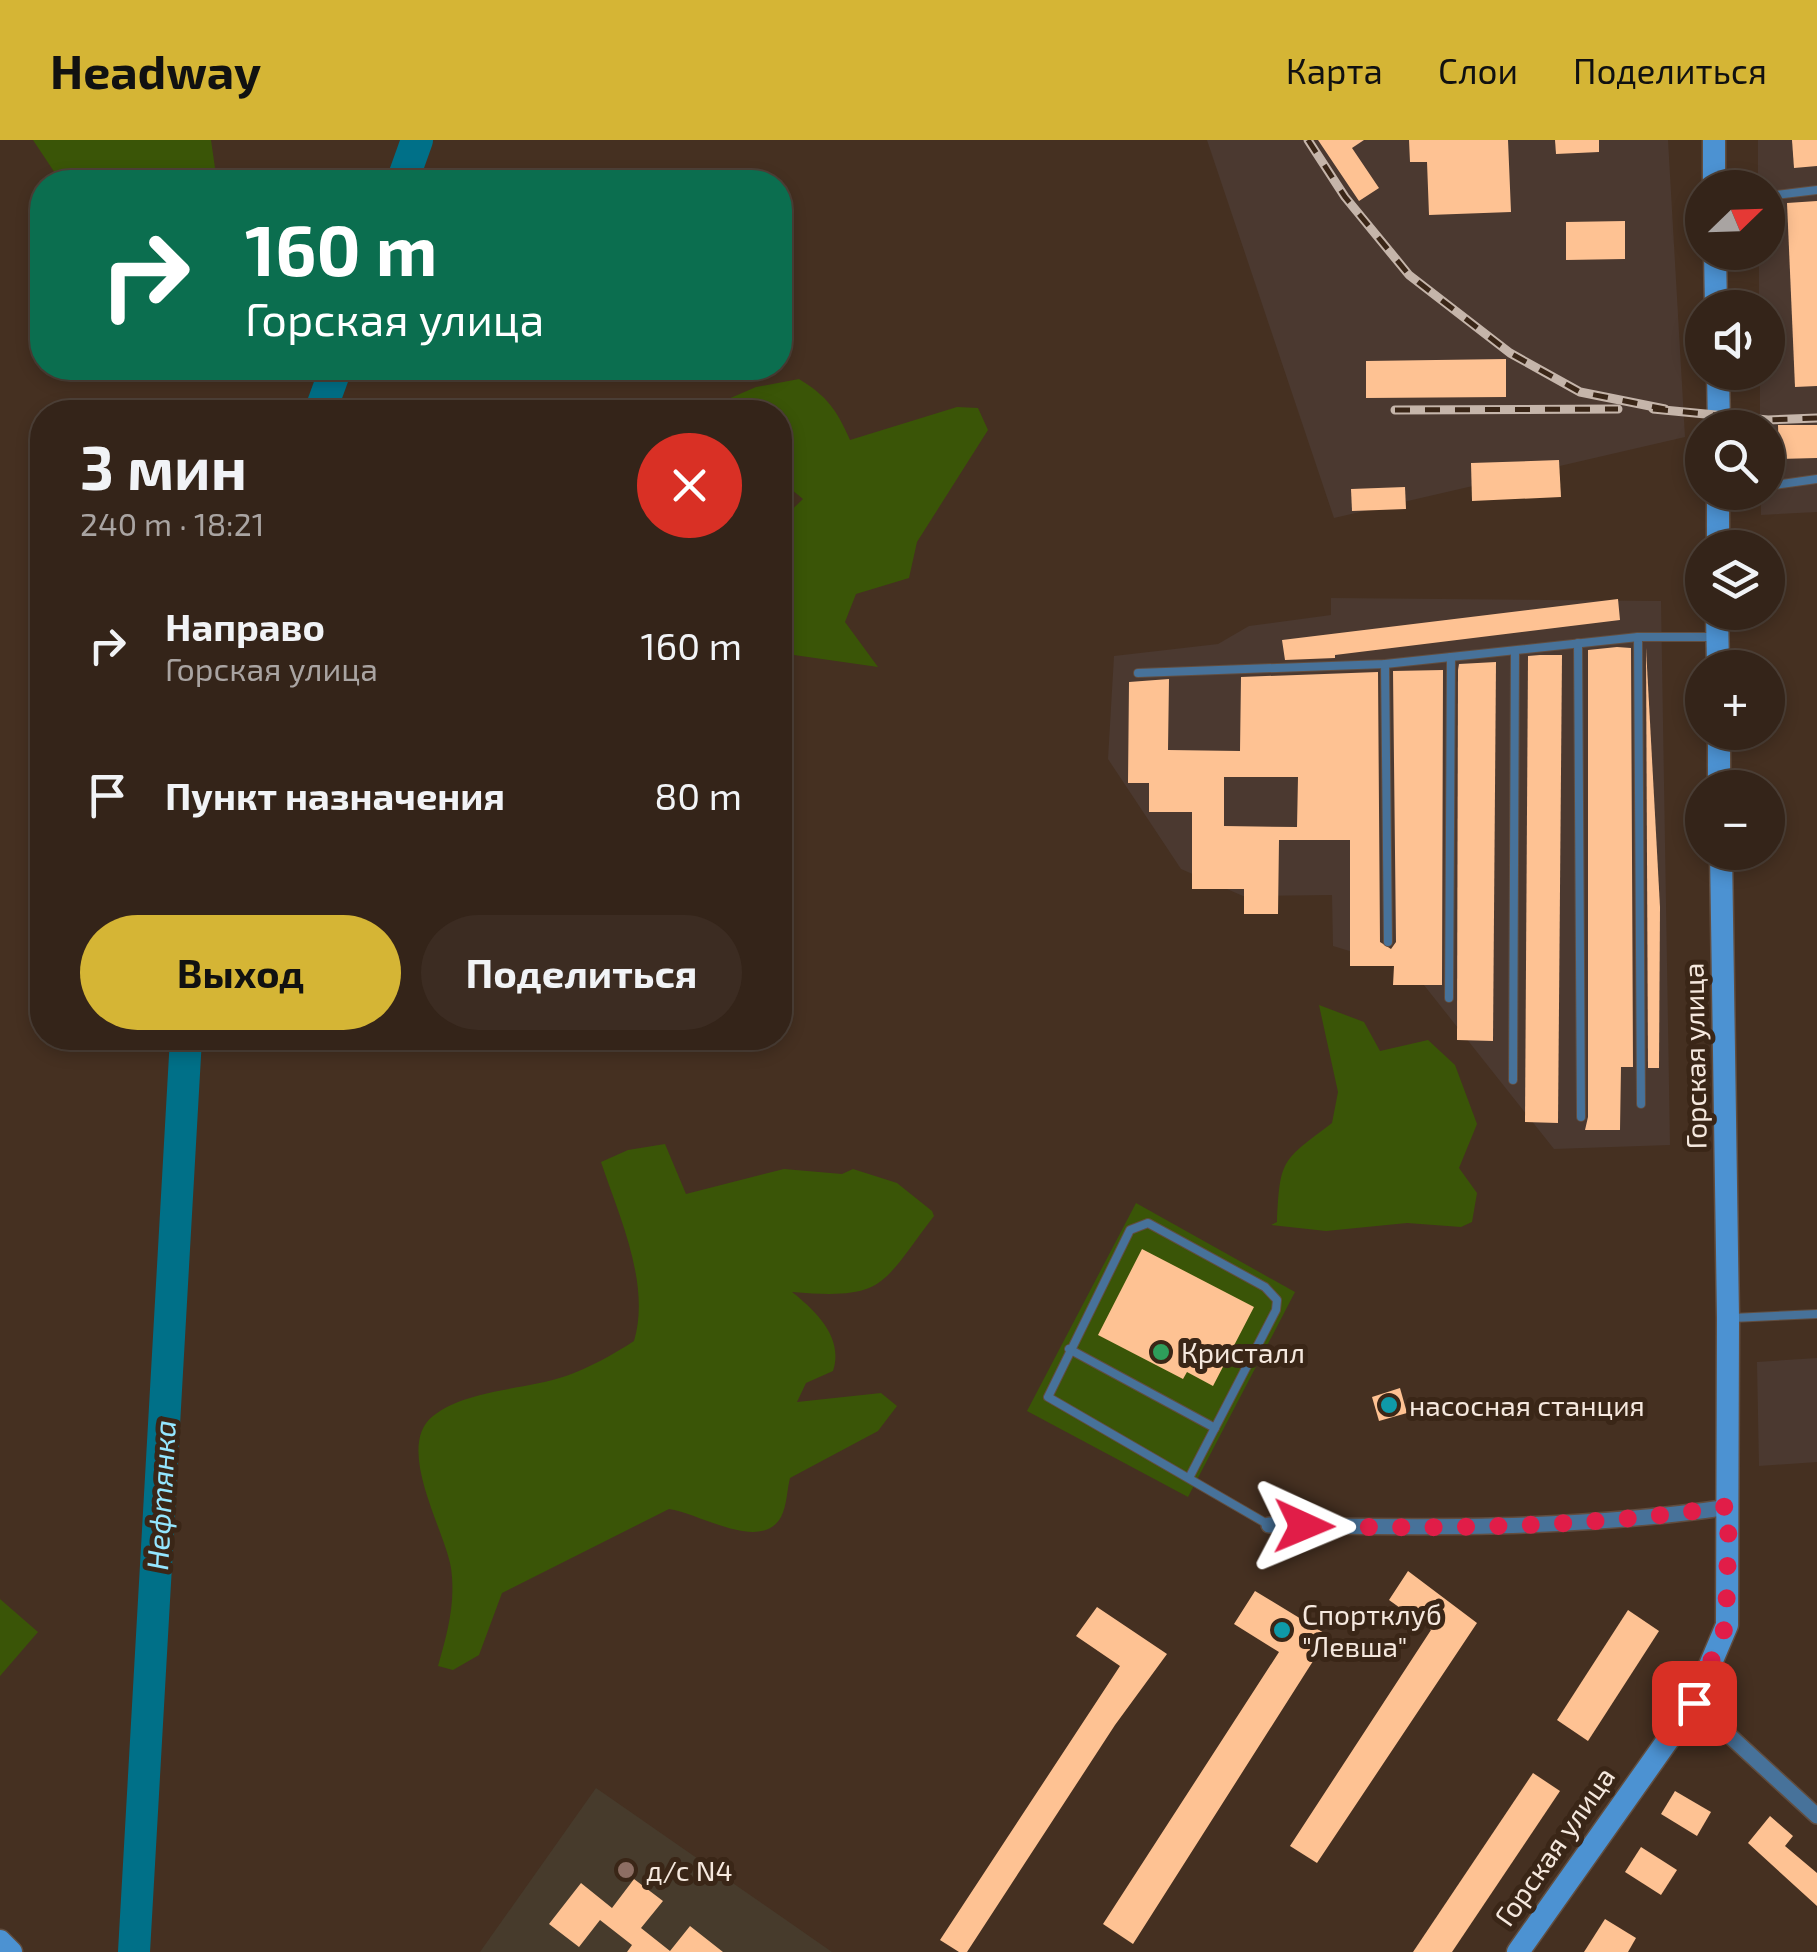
<!DOCTYPE html>
<html lang="ru">
<head>
<meta charset="utf-8">
<style>
	:root { --surface:#342419; --page:#3c2c22; --text:#f1f3f6; --muted:#a9a4a2; --line:#4e4138; --accent:#d5b535 }
	body { margin:0; font-family:"Exo 2",sans-serif; background:var(--page); color:var(--text); height:100vh; display:flex; flex-direction:column; font-size:38px; white-space:nowrap }
	* { box-sizing:border-box; margin:0 }
	p { font-size:32px; color:var(--muted) }
	.icon { flex:none; width:55px; height:55px; fill:none; stroke:currentColor; stroke-width:2; stroke-linecap:round; stroke-linejoin:round }
	.map { position:relative; flex:1; overflow:hidden }
	.details { position:absolute; left:30px; top:260px; width:762px; height:650px; display:flex; flex-direction:column; background:var(--surface); border-radius:40px; box-shadow:0 5px 15px #0003,0 0 0 2px var(--line) }
	.details>* { flex:none }
	.guide { position:absolute; left:30px; top:30px; width:762px; height:210px; border-radius:40px; box-shadow:0 5px 15px #0003,0 0 0 2px var(--line); background:#0b6e4f; color:#fff; overflow:hidden }
	.needle { width:65px; rotate:67deg }
	.tools { position:absolute; left:1685px; top:30px; display:grid; gap:20px }
	.tools a { display:grid; place-items:center; width:100px; height:100px; border-radius:50%; background:var(--surface); box-shadow:0 5px 15px #0003,0 0 0 2px var(--line); font-size:50px }
	.pin { position:absolute; display:grid; place-items:center; width:85px; height:85px; color:#fff; margin:-42px; border-radius:20px; box-shadow:0 5px 15px #0006 }
	.me { position:absolute; width:110px; margin:-55px; rotate:91deg; stroke-linejoin:round; filter:drop-shadow(0 0 8px #0008) }
	.turn { display:flex; align-items:center; gap:35px; height:210px; padding:0 50px; font-size:45px }
	.turn .icon { width:130px; height:130px; stroke-width:2.5 }
	.turn b { display:block; font-size:70px; line-height:85px }
	.round { display:grid; place-items:center; flex:none; width:105px; height:105px; border-radius:52px; background:var(--page) }
	.summary { display:flex; align-items:center; justify-content:space-between; height:170px; padding:0 50px }
	h1 { font-size:60px; font-weight:700; line-height:75px }
	.action { display:flex; gap:20px; margin-top:auto; padding:20px 50px }
	.action a { flex:1; height:115px; border-radius:60px; background:var(--accent); color:#111; font-size:40px; font-weight:700; line-height:115px; text-align:center }
	.action a+a { background:var(--page); color:var(--text) }
	ul { padding:0; list-style:none }
	li { display:flex; align-items:center; gap:30px; height:150px; padding:0 50px }
	li div { flex:1 }
	li b { display:block; font-size:38px }
	li em { font-style:normal }
	header { display:flex; align-items:center; gap:60px; box-sizing:border-box; height:140px; padding:0 50px; background:var(--accent); color:#111 }
	header strong { font-size:48px }
	nav { display:flex; gap:55px; margin-inline-start:auto; font-size:35px }
	.map>svg:first-child { display:block }
</style>
</head>
<body>
<header>
<strong>Headway</strong>
<nav><a>Карта</a><a>Слои</a><a>Поделиться</a></nav>
</header>
<div class="map">
<svg width="1817" height="1812" viewBox="0 0 1817 1812">
	<rect width="100%" height="100%" fill="#453021"/>
	<g fill="#4b3930">
		<path d="M1207 0H1668L1685 297 1334 378Z"/>
		<path d="M1758 0H1817V372L1761 375V353L1768 352V288L1760 287V233L1768 232V168L1759 167V113L1768 112V48L1758 47Z"/>
		<path d="M1331 458 1661 461 1670 1005 1554 1009 1412 830 1333 806 1332 755 1243 756 1181 729 1108 619 1114 516 1218 504 1249 486 1331 475Z"/>
		<path d="M1817 1218V1322L1759 1326 1757 1222Z"/>
	</g>
	<path fill="#473b2c" d="M596 1648 832 1812H480Z"/>
	<g fill="#3a5507">
		<path d="M33 0H211L217 42H61Z"/>
		<path d="M799 239C827 256 837 270 850 300L957 267 978 268 988 290 917 402 909 438 856 454 845 482 878 527 780 513V381L803 359 780 340V272H698L756 247Z"/>
		<path d="M1319 865 1364 882 1380 911 1428 900 1455 925 1477 984 1459 1028 1477 1053 1472 1082 1461 1087 1407 1083 1326 1091 1271 1085 1277 1082C1280 1018 1282 1021 1332 983L1338 952Z"/>
		<path d="M665 1004 686 1054 784 1029 842 1034 853 1029 897 1043 932 1071 934 1076C881 1145 886 1160 792 1152 816 1171 844 1198 833 1231L806 1243 797 1262 881 1253 897 1266 878 1291 790 1338C787 1349 787 1366 781 1377 761 1413 699 1373 669 1369L502 1453 479 1515 453 1530 438 1526C447 1494 456 1463 451 1428 445 1390 394 1307 433 1276 467 1249 526 1250 566 1236 589 1228 614 1214 634 1201 651 1144 619 1076 601 1022L628 1010Z"/>
		<path d="M1136 1063 1295 1152 1188 1357 1027 1271Z"/>
		<path d="M0 1459 38 1492 0 1536Z"/>
	</g>
	<g fill="none" stroke-linecap="round" stroke-linejoin="round">
		<g stroke="#007088" stroke-width="32">
			<path d="M402 42 417 0"/>
			<path d="M320 272 336 228"/>
			<path d="M134 1812 186 898"/>
		</g>
	</g>
	<g fill="#fec293" fill-rule="evenodd">
		<path d="M1318 0H1364L1352 8 1379 48 1359 61Z"/>
		<path d="M1409 0H1508L1511 72 1429 75 1427 22H1410Z"/>
		<path d="M1555 0H1599V12L1556 14Z"/>
		<path d="M1792 0H1817V26L1794 28Z"/>
		<path d="M1817 61V246L1795 247 1787 63Z"/>
		<path d="M1625 81V119L1566 120V82Z"/>
		<path d="M1506 219V257L1366 258V221Z"/>
		<path d="M1778 285H1817V318L1779 319Z"/>
		<path d="M1559 320 1561 357 1472 361 1471 323Z"/>
		<path d="M1405 347 1406 369 1352 371 1351 349Z"/>
		<path d="M1618 459 1620 480 1335 515V518L1285 520 1282 500Z"/>
		<path d="M1617 507 1631 508 1633 927H1621L1620 990H1585L1588 977V510Z"/>
		<path d="M1646 508 1660 767 1659 928H1648Z"/>
		<path d="M1540 515H1562L1558 983 1525 982 1528 516Z"/>
		<path d="M1496 522 1493 901 1457 900 1458 530 1459 524Z"/>
		<path d="M1443 530 1442 845H1393L1394 826H1350V700H1279L1278 774H1244V749H1192V672H1149V643H1128L1129 542 1169 539 1168 610 1240 611 1241 537 1378 532 1380 802 1391 809 1396 802 1393 531ZM1224 637H1298L1297 687 1224 686Z"/>
		<path d="M1142 1109 1254 1167 1213 1246 1187 1232 1183 1239 1098 1195Z"/>
		<path d="M1400 1248 1407 1273 1379 1281 1372 1257Z"/>
		<path d="M1408 1431 1477 1483 1317 1723 1290 1706 1431 1490 1389 1460Z"/>
		<path d="M1255 1451 1329 1496 1133 1804 1103 1784 1279 1512 1234 1484Z"/>
		<path d="M1097 1467 1167 1514 1115 1585 967 1812H959L940 1800 1120 1526 1076 1496Z"/>
		<path d="M1628 1470 1659 1491 1588 1601 1557 1580Z"/>
		<path d="M1533 1633 1560 1651 1452 1812H1413Z"/>
		<path d="M1675 1651 1711 1672 1697 1696 1661 1674Z"/>
		<path d="M1770 1676 1793 1696 1785 1706 1817 1733V1766L1748 1703Z"/>
		<path d="M1641 1707 1677 1730 1661 1755 1625 1732Z"/>
		<path d="M634 1739 663 1761 641 1788 670 1811 690 1786 723 1812H627L632 1805 600 1780 579 1807 549 1784 581 1743 612 1768Z"/>
		<path d="M1605 1779 1636 1798 1628 1812H1584Z"/>
	</g>
	<g fill="none" stroke-linecap="round" stroke-linejoin="round">
		<defs>
			<g id="lane">
				<path d="M1768 56 1817 50"/>
				<path d="M1768 346 1817 339"/>
				<path d="M1638 497 1641 964"/>
				<path d="M1578 503 1581 977"/>
				<path d="M1385 524 1388 802"/>
				<path d="M1138 533 1385 524 1638 497H1713"/>
				<path d="M1449 858 1451 517"/>
				<path d="M1513 940 1515 512"/>
				<path d="M1732 1178 1817 1174"/>
				<path d="M1069 1209 1215 1288"/>
				<path d="M1189 1338 1276 1170 1277 1160 1265 1147 1148 1083 1130 1090 1048 1257 1269 1385"/>
			</g>
			<g id="street">
				<path d="M1269 1385C1423 1388 1576 1390 1729 1367"/>
				<path d="M1694 1563 1817 1676"/>
			</g>
			<g id="secondary">
				<path d="M1714 48V0"/>
				<path d="M1715 112 1716 168"/>
				<path d="M1718 232 1719 288"/>
				<path d="M1718 408V352"/>
				<path d="M1717 472 1718 528"/>
				<path d="M1719 592V648"/>
				<path d="M0 1801 11 1812"/>
				<path d="M1518 1812 1694 1563 1727 1485 1728 1178 1721 712"/>
			</g>
		</defs>
		<use href="#lane" stroke="#614d3f" stroke-width="10"/>
		<use href="#street" stroke="#614d3f" stroke-width="18"/>
		<use href="#secondary" stroke="#614d3f" stroke-width="25"/>
		<use href="#lane" stroke="#47729a" stroke-width="8"/>
		<use href="#street" stroke="#47729a" stroke-width="15"/>
		<use href="#secondary" stroke="#4c92d2" stroke-width="22"/>
		<defs>
			<g id="rail">
				<path d="M1308 0 1345 57 1409 135 1510 213 1580 252 1665 269"/>
				<path d="M1653 269 1768 280 1817 278"/>
				<path d="M1395 270 1618 269"/>
			</g>
		</defs>
		<use href="#rail" stroke="#c5b5aa" stroke-width="9"/>
		<use href="#rail" stroke="#3a2617" stroke-width="5" stroke-dasharray="15" stroke-linecap="butt"/>
	</g>
	<g fill="none" stroke-linecap="round" stroke-linejoin="round">
		<path stroke="#e11d48" stroke-width="18" stroke-dasharray="0 32.4" d="M1304 1386C1447 1389 1588 1388 1729 1366L1726 1485 1694 1563"/>
	</g>
	<circle fill="#2e9e5b" stroke="#3a2617" stroke-width="4" cx="1161" cy="1212" r="10"/>
	<g fill="#0f9aa8" stroke="#3a2617" stroke-width="4">
		<circle cx="1389" cy="1265" r="10"/>
		<circle cx="1282" cy="1490" r="10"/>
	</g>
	<circle fill="#8d6e63" stroke="#3a2617" stroke-width="4" cx="626" cy="1730" r="10"/>
	<g text-anchor="middle" dominant-baseline="central" stroke-width="10" stroke-linejoin="round" paint-order="stroke">
		<g font-size="28" fill="#f5e8de" stroke="#3a2617">
			<text transform="translate(1694 916) rotate(-91)">Горская улица</text>
			<text transform="translate(1554 1706) rotate(-55)">Горская улица</text>
		</g>
		<g font-size="28" fill="#f5e8de" stroke="#3a2617" text-anchor="start">
			<text x="1181" y="1212">Кристалл</text>
			<text x="1409" y="1265">насосная станция</text>
			<text x="1302" y="1474">Спортклуб<tspan x="1302" dy="32">"Левша"</tspan></text>
			<text x="646" y="1730">д/с N4</text>
		</g>
		<g font-size="30" font-style="italic" fill="#94e6ff" stroke="#3a2617">
			<text transform="translate(160 1355) rotate(-87)">Нефтянка</text>
		</g>
	</g>
</svg>
<div class="tools">
<a><svg class="needle" viewBox="-14 -14 28 28"><path d="M0-13l5 13h-10z" fill="#e53935"/><path d="M0 13l5-13h-10z" fill="#a9a4a2"/></svg></a>
<a><svg class="icon" aria-label="sound" viewBox="0 0 24 24"><path d="M4 9h4l5-4v14l-5-4H4zM17 9q2 3 0 6"/></svg></a>
<a><svg class="icon" aria-label="search" viewBox="0 0 24 24"><circle cx="10" cy="10" r="6"/><path d="M15 15l6 6"/></svg></a>
<a><svg class="icon" aria-label="layers" viewBox="0 0 24 24"><path d="M12 4l9 5-9 5-9-5zM3 14l9 5 9-5"/></svg></a>
<a>+</a>
<a>−</a>
</div>
<div class="pin" style="left:1694px;top:1563px;background:#d93025"><svg class="icon" aria-label="arrive" viewBox="0 0 24 24"><path d="M6 21V4h12l-3 4 3 4H6"/></svg></div>
<svg class="me" style="left:1304px;top:1386px" viewBox="-20 -20 40 40"><path d="M0-17L14 15 0 8-14 15z" fill="#e11d48" stroke="#fff" stroke-width="4"/></svg>
<div class="guide">
<div class="turn"><svg class="icon" aria-label="right" viewBox="0 0 24 24"><path d="M7 20v-9h11M14 6l5 5-5 5"/></svg><div><b>160 m</b>Горская улица</div></div>
</div>
<section class="details">
<div class="summary"><div><h1>3 мин</h1><p>240 m · 18:21</p></div><a class="round" style="background:#d93025;color:#fff"><svg class="icon" aria-label="close" viewBox="0 0 24 24"><path d="M6 6l12 12M18 6L6 18"/></svg></a></div>
<ul>
<li><svg class="icon" aria-label="right" viewBox="0 0 24 24"><path d="M7 20v-9h11M14 6l5 5-5 5"/></svg><div><b>Направо</b><p>Горская улица</p></div><em>160 m</em></li>
<li><svg class="icon" aria-label="arrive" viewBox="0 0 24 24"><path d="M6 21V4h12l-3 4 3 4H6"/></svg><div><b>Пункт назначения</b></div><em>80 m</em></li>
</ul>
<div class="action"><a>Выход</a><a>Поделиться</a></div>
</section>
</div>
</body>
</html>
